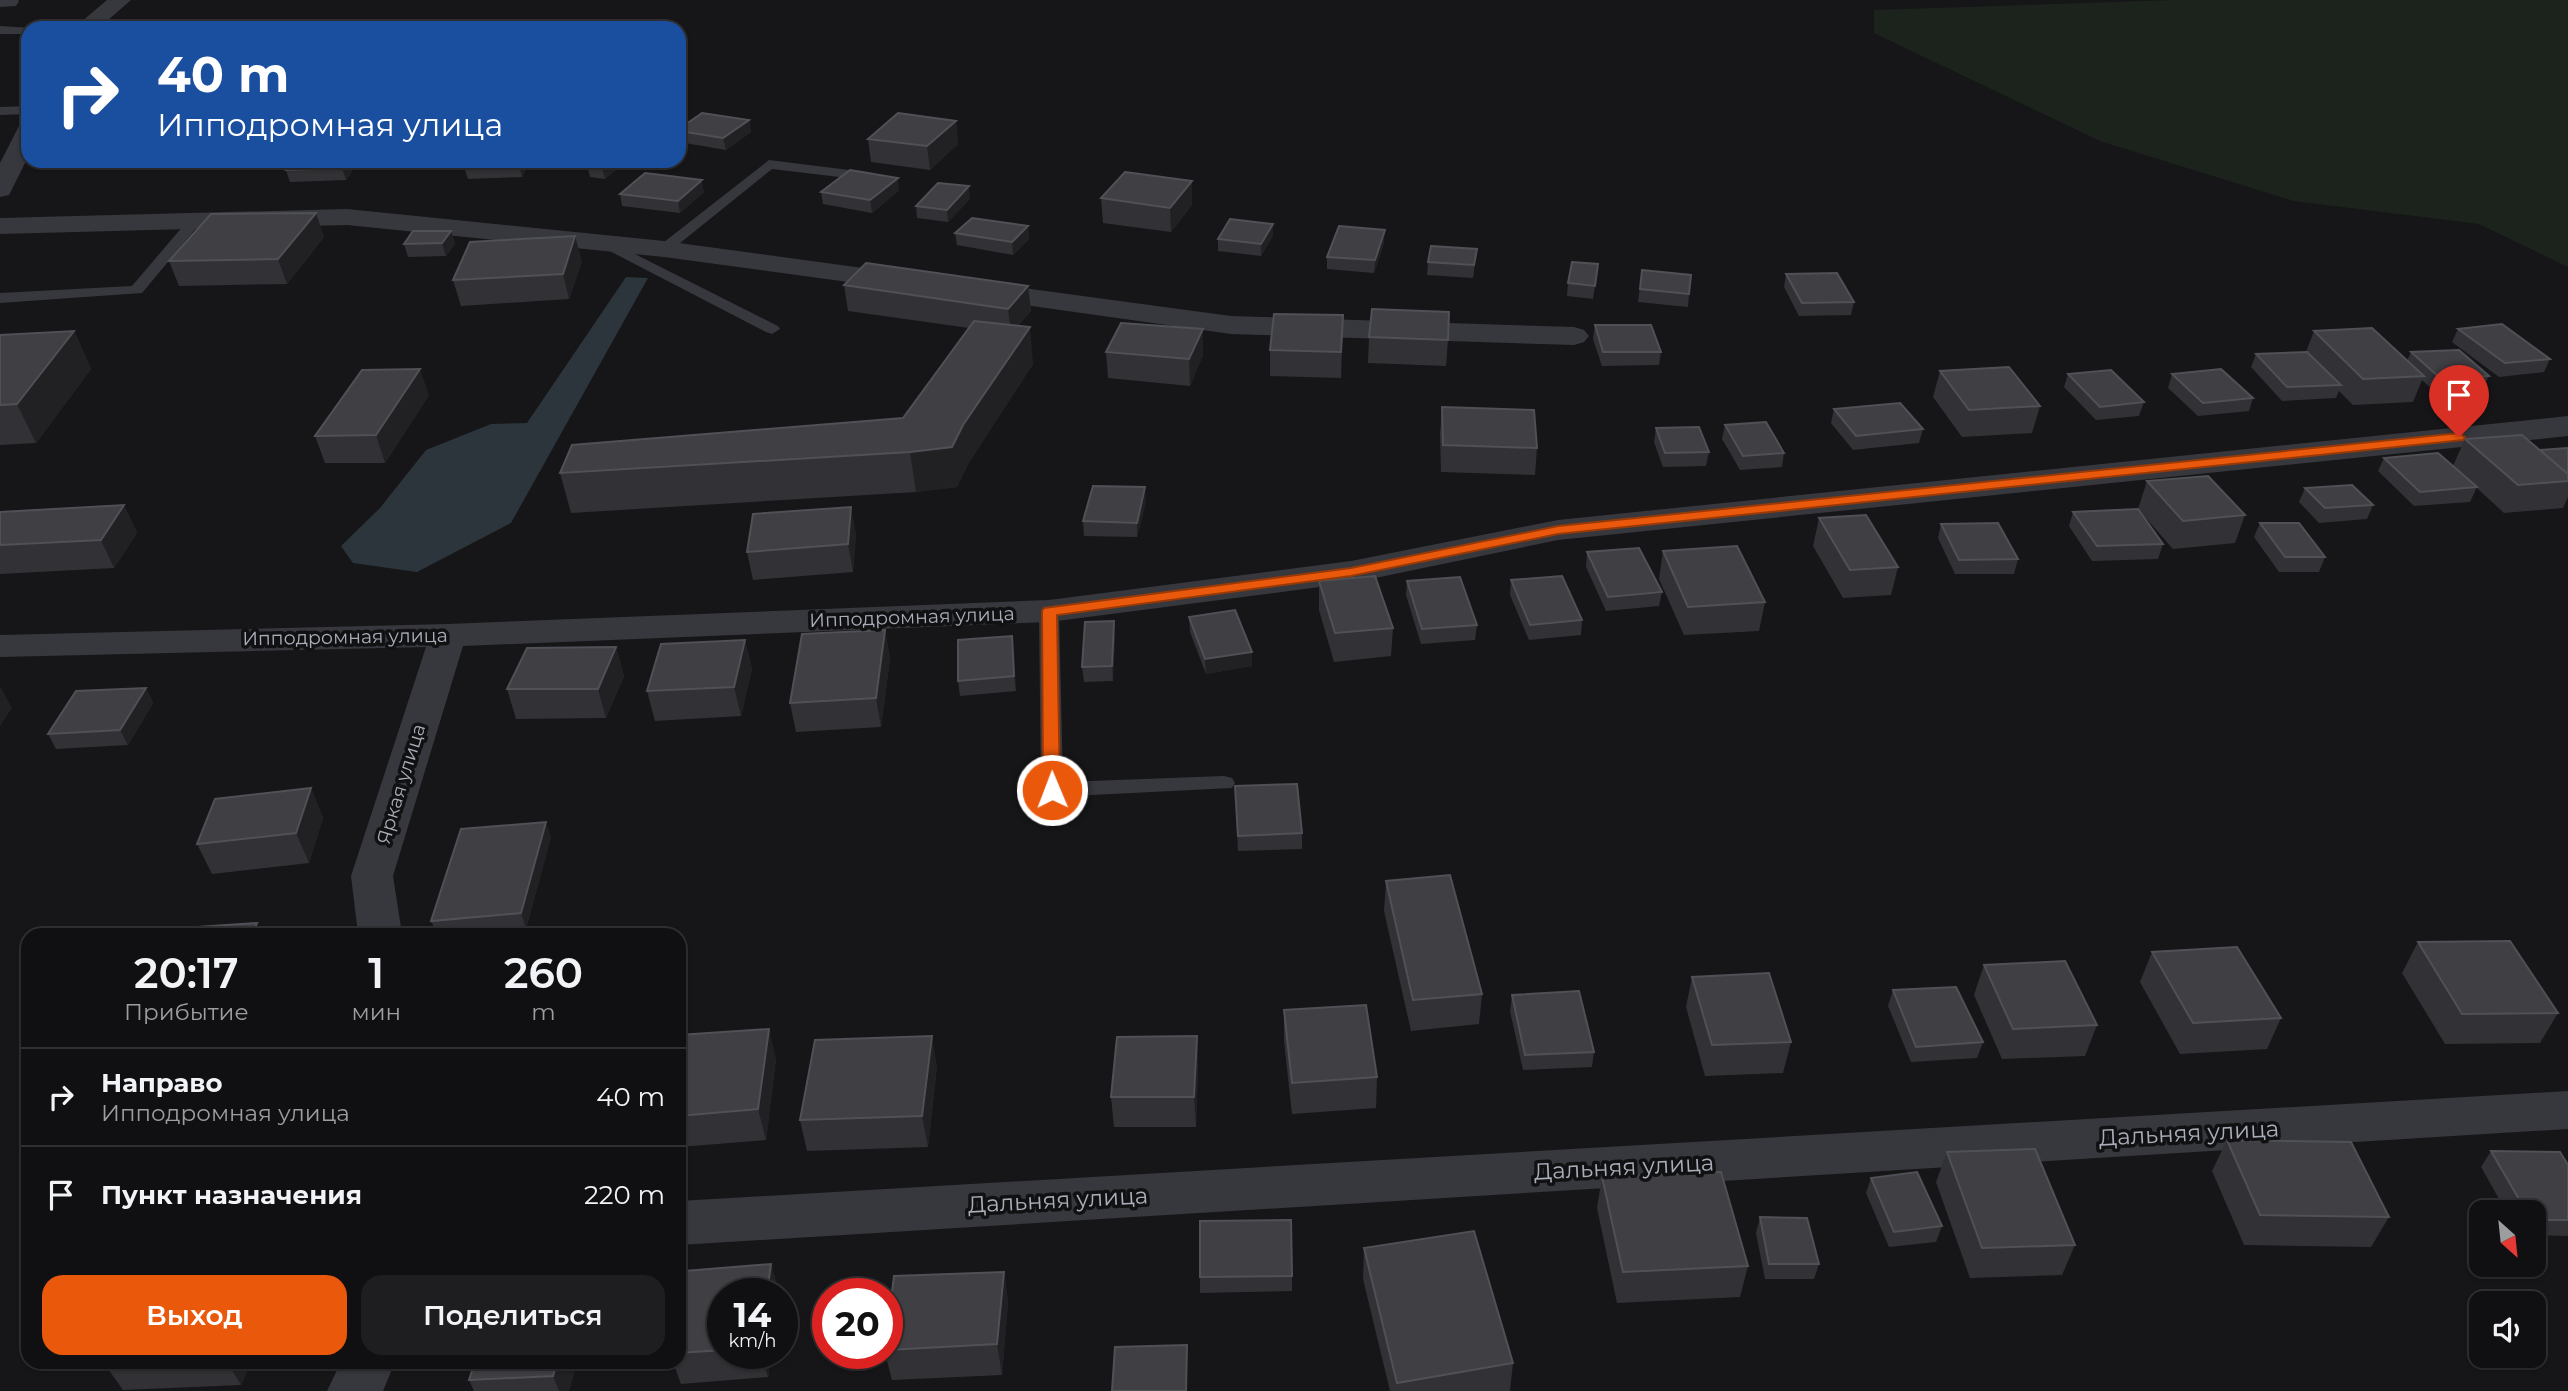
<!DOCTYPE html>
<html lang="ru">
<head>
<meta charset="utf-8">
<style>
	:root { --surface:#101012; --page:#1e1e20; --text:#f1f3f6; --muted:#9c9d9f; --line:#303032; --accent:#ea580c }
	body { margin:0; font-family:Montserrat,sans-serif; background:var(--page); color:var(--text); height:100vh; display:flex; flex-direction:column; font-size:26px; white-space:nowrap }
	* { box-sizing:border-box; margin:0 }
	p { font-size:23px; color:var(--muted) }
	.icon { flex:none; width:38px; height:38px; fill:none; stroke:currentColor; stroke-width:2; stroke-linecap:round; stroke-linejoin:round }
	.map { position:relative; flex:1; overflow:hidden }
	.sheet { position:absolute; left:21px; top:928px; width:665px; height:441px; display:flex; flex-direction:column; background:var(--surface); border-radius:21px; box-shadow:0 2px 5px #0004,0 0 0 2px var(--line) }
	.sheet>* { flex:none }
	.hud { position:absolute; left:21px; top:21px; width:665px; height:147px; border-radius:21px; box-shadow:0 2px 5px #0004,0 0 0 2px var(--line); background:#1a4fa0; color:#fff; overflow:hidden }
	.needle { width:46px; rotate:153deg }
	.fabs { position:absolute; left:2469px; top:1200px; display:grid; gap:14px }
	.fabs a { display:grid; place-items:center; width:77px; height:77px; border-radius:14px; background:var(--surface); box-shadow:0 2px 5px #0004,0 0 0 2px var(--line); font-size:35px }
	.speed { position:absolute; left:707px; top:1278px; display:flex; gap:14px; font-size:35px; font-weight:700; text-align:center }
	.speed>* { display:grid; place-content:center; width:91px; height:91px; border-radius:50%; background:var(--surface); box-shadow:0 2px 5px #0004,0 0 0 2px var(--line); line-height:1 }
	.speed small { font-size:18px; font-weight:400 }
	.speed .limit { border:10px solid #d22; background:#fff; color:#111 }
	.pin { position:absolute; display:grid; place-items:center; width:60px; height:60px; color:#fff; margin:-72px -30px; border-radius:50% 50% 50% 0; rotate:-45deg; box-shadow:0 0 7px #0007 }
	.pin .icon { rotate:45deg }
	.me { position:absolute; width:77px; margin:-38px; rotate:359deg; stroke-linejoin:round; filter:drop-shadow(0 0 5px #0008) }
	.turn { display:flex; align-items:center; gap:24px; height:147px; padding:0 21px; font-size:32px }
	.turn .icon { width:91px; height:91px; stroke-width:2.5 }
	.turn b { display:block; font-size:49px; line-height:60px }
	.eta { display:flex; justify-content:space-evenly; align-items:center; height:119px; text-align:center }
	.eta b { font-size:42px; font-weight:600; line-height:49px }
	.action { display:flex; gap:14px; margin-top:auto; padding:14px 21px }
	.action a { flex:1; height:80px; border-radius:21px; background:var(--accent); color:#fff; font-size:28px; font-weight:600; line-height:80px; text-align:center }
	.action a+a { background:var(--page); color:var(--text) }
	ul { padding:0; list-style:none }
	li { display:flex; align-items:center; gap:21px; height:98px; padding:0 21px; border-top:2px solid var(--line) }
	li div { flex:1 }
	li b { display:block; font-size:26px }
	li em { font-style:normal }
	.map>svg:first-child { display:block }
</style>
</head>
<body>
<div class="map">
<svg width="2568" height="1391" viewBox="0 0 2568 1391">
	<rect width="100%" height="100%" fill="#161618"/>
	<path fill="#1c231d" d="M2174 0H2568V267L2479 224 2294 201 2100 141 1874 33V10Z"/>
	<path fill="#2c353c" d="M626 277 648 278 511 523 417 572 353 563 341 546 380 508 426 450 491 424 527 423Z"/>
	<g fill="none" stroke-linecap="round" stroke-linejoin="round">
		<g fill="#37383d" fill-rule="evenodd">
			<path d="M0 26 33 28H28V34H0Z"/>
			<path d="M28 106V114L0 115V107Z"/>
			<path d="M769 160 873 173 880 177 873 181 772 169 669 252H659L656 249 659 246Z"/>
			<path d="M195 217 202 221 142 293 0 303V293L132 286 190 218Z"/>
			<path d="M605 239 778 326 780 329 772 334 766 332 600 246 598 243Z"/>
			<path d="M1049 605 1056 607 1059 611 1063 782 1224 776 1232 778 1235 783 1232 788 1052 797 1044 795 1041 790 1039 611 1042 607Z"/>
		</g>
		<g fill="#37383d" fill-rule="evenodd">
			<path d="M0 0H18L19 1 16 6 0 7Z"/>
			<path d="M107 0H131L99 28H74Z"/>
			<path d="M28 124V157L9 195 0 197V163L19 126Z"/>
			<path d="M347 209 664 241 907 274 917 276 921 282 917 288 907 290 664 257 347 225 0 234V218Z"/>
			<path d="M978 282 1231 316 1574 327 1584 330 1589 336 1584 342 1574 345 1231 334 968 297 964 291 968 285Z"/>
			<path d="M2568 416V436L1558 540 1351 583 1049 622 463 646 393 876 402 934H358L351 876 426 647 0 657V635L448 624 1049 600 1351 561 1558 520Z"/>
			<path d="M2568 1091V1129L679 1245V1201Z"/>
			<path d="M341 1362H395L383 1391H327Z"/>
		</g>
	</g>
	<g fill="#323236">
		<path d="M749 120 751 132 726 150 679 142V129Z"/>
		<path d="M956 121 958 144 930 170 871 162 868 139Z"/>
		<path d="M359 161 346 180 290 182 286 170Z"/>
		<path d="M468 161H530L522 177 468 179 464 167Z"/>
		<path d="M625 162 605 179 590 177 587 165Z"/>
		<path d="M899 190 872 213 823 204 821 192Z"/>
		<path d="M704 192 680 213 622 206 620 194Z"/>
		<path d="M1101 198 1192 205 1171 232 1103 223Z"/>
		<path d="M970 199 948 222 917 218 916 206Z"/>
		<path d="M1273 224V236L1261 256 1218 251V239Z"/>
		<path d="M1028 226 1029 239 1013 255 957 245 955 233Z"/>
		<path d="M451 231 455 244 446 256 408 257 404 244Z"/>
		<path d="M324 237 287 284 179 286 169 261Z"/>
		<path d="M1384 243 1374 273 1327 269V257Z"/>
		<path d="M1477 249 1473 278 1427 275 1428 262Z"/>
		<path d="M582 261 569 299 461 306 453 280Z"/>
		<path d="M1598 264 1593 299 1567 296 1568 283Z"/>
		<path d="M1642 270 1689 294 1688 307 1638 302Z"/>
		<path d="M1786 274 1854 302 1851 315 1799 316 1784 287Z"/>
		<path d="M844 285 1028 286 1031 311 1018 326 1033 364 968 464 957 487 916 492 571 513 560 473 903 418 969 328 848 311Z"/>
		<path d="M1343 315 1341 378 1270 376V350Z"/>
		<path d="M1595 325 1661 352 1659 365 1602 366 1593 339Z"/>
		<path d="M1203 329V355L1190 386 1108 378 1106 352Z"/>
		<path d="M2458 329 2550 359 2544 372 2499 377 2452 342Z"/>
		<path d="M74 331 91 369 36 443 0 445V335Z"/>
		<path d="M2314 331 2407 361 2411 352 2489 376 2483 389 2435 392 2422 380 2413 402 2353 405 2339 391 2336 398 2282 401 2251 367 2256 354 2306 352Z"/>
		<path d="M1369 337 1448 340 1446 366 1368 363Z"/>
		<path d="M1940 371 2040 406 2032 433 1962 437 1933 397Z"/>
		<path d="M2068 374 2144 402 2139 416 2096 420 2064 387Z"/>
		<path d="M2172 374 2253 398 2249 411 2198 416 2168 388Z"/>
		<path d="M429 395 385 463H325L315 436Z"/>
		<path d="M1442 407 1537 448 1535 475 1441 472 1440 434Z"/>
		<path d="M1834 409 1923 429 1919 443 1853 450 1831 423Z"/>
		<path d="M1725 425 1784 453 1782 467 1740 470 1722 439Z"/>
		<path d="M1656 428 1709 452 1706 466 1663 467 1654 442Z"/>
		<path d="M2465 439 2540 450 2568 448V497L2563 508 2504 513 2453 466Z"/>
		<path d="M2384 458 2477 487 2470 502 2414 506 2378 471Z"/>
		<path d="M2147 481 2245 515 2235 543 2173 549 2138 509Z"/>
		<path d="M2305 488 2373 505 2367 519 2319 523 2299 502Z"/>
		<path d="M1146 502 1137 537 1084 536 1083 521Z"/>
		<path d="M124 505 137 533 114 568 0 574V512Z"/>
		<path d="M2073 512 2163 544 2158 559 2092 561 2069 526Z"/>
		<path d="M1819 518 1898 567 1891 595 1843 598 1813 546Z"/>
		<path d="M2260 523 2325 557 2319 572H2279L2254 537Z"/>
		<path d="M1941 524 2018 559 2014 574H1955L1938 538Z"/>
		<path d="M856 534 853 572 753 580 747 552Z"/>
		<path d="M1663 551 1765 602 1759 631 1684 635 1659 579Z"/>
		<path d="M1587 552 1662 592 1659 606 1606 611 1586 567Z"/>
		<path d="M1511 580 1582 620 1581 635 1529 640 1510 595Z"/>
		<path d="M1319 581 1393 628 1391 656 1334 662 1319 610Z"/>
		<path d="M1407 581 1477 625 1475 640 1421 644 1406 595Z"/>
		<path d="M1189 617 1252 666 1206 674 1190 632Z"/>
		<path d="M885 630 890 659 881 727 796 732 790 703Z"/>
		<path d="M1115 635 1113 681 1084 682 1082 667Z"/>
		<path d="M1012 636 1016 691 960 696 958 681Z"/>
		<path d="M745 640 752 669 741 716 655 721 647 691Z"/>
		<path d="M616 647 624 676 606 718 516 719 507 689Z"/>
		<path d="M146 688 153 703 128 745 56 749 48 734Z"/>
		<path d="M1235 786 1302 833V849L1238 851Z"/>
		<path d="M311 788 323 818 309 863 212 874 197 844Z"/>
		<path d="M551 837 526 929 459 934H437L431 921Z"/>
		<path d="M1386 881 1482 994 1479 1024 1411 1031 1384 911Z"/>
		<path d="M2418 942 2558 1013 2540 1043 2445 1044 2402 973Z"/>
		<path d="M2152 952 2281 1018 2267 1049 2180 1054 2140 982Z"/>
		<path d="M1984 965 2097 1025 2085 1056 2002 1059 1974 995Z"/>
		<path d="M1692 977 1791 1042 1783 1073 1705 1076 1686 1007Z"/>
		<path d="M1893 990 1983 1042 1977 1058 1911 1062 1888 1006Z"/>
		<path d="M1512 995 1594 1052 1592 1067 1523 1070 1510 1011Z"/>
		<path d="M1284 1010 1377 1077 1376 1108 1292 1114 1284 1041Z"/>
		<path d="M679 1035 776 1059 766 1140 679 1147Z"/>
		<path d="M1197 1036 1198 1067 1196 1127H1114L1111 1097Z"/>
		<path d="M937 1066 928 1147 807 1151 800 1120Z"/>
		<path d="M2227 1140 2389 1217 2371 1247 2244 1245 2212 1171Z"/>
		<path d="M2491 1151 2568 1165V1236L2534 1235V1213H2507L2481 1167Z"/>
		<path d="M1947 1152 2075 1245 2062 1275 1970 1278 1936 1182Z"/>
		<path d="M1602 1177 1748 1266 1740 1297 1617 1303 1597 1208Z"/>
		<path d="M1871 1178 1942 1226 1936 1242 1889 1247 1866 1193Z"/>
		<path d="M1760 1217 1819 1264 1814 1279H1765L1756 1233Z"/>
		<path d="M1364 1248 1513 1363 1510 1391H1390L1363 1279Z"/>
		<path d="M771 1264 779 1293H723V1353H771L768 1377 681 1384 673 1362H679V1305Z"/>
		<path d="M1004 1272 1008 1302 1002 1375 892 1380 885 1353H887V1330Z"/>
		<path d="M1292 1276V1291L1200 1293V1277Z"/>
		<path d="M103 1362H251L241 1385 123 1390Z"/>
		<path d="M577 1362 569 1391H474L469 1380Z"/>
	</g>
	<g fill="#212124">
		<path d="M749 120 751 132 726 150 723 138Z"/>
		<path d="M956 121 958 144 930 170 927 146Z"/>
		<path d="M347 161H359L346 180 342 168Z"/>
		<path d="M521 161H530L522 177 519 165Z"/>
		<path d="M609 161H625V162L605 179 602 167Z"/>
		<path d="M898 178 899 190 872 213 870 200Z"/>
		<path d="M702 180 704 192 680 213 678 201Z"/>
		<path d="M1192 181V205L1171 232 1170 208Z"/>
		<path d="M969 186 970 199 948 222 947 210Z"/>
		<path d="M316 213 324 237 287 284 278 259Z"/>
		<path d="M1273 224V236L1261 256V244Z"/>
		<path d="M1028 226 1029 239 1013 255 1012 242Z"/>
		<path d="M1385 230 1384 243 1374 273 1375 260Z"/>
		<path d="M451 231 455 244 446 256 442 243Z"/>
		<path d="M575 236 582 261 569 299 563 274Z"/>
		<path d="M1028 286 1031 311 1011 334 1008 309Z"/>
		<path d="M1030 327 1033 364 968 464 957 487 916 492 910 452 963 425Z"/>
		<path d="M1203 329V355L1190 386 1189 359Z"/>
		<path d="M74 331 91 369 36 443 17 404Z"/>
		<path d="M420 369 429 395 385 463 376 435Z"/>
		<path d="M1145 487 1146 502 1137 537V523Z"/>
		<path d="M124 505 137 533 114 568 101 540Z"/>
		<path d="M851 507 856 534 853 572 848 544Z"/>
		<path d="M1114 621 1115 635 1113 681 1112 666Z"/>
		<path d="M885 630 890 659 881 727 876 698Z"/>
		<path d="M1012 636 1014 651 1016 691 1014 676Z"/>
		<path d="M745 640 752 669 741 716 734 687Z"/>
		<path d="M616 647 624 676 606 718 598 689Z"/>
		<path d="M1252 652V666L1206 674 1205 659Z"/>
		<path d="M0 686 12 708 0 726Z"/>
		<path d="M146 688 153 703 128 745 120 730Z"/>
		<path d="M311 788 323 818 309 863 296 833Z"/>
		<path d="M546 822 551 837 526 929 521 913Z"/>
		<path d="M257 923 262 934H252Z"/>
		<path d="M769 1029 776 1059 766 1140 758 1109Z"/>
		<path d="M932 1036 937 1066 928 1147 922 1116Z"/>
		<path d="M1197 1036 1198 1067 1196 1127 1194 1097Z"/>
		<path d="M771 1264 779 1293H767Z"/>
		<path d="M1004 1272 1008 1302 1002 1375 997 1344Z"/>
		<path d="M1187 1345V1391H1186Z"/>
		<path d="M760 1353H771L768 1377Z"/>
		<path d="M227 1362H251L241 1385Z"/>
		<path d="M557 1362H577L569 1391H559L553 1376Z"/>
	</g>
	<g fill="#3f3f44" stroke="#4f5156" stroke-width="2">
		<path d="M702 113 749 120 723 138 679 131V129Z"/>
		<path d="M898 113 956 121 927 146 868 139Z"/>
		<path d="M292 161H347L342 168 286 170Z"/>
		<path d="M468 161H521L519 165 464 167Z"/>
		<path d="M592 161H609L602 167 587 165Z"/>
		<path d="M850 170 898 178 870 200 821 192Z"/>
		<path d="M1125 172 1192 181 1170 208 1101 198Z"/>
		<path d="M645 173 702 180 678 201 620 194Z"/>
		<path d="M938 183 969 186 947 210 916 206Z"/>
		<path d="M316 213 278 259 169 261 211 214Z"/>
		<path d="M972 218 1028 226 1012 242 955 233Z"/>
		<path d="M1230 219 1273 224 1261 244 1218 239Z"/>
		<path d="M1339 226 1385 230 1375 260 1327 257Z"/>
		<path d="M413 231H451L442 243 404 244Z"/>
		<path d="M575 236 563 274 453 280 470 242Z"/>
		<path d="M1431 246 1477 249 1474 265 1428 262Z"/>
		<path d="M1572 262 1598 264 1595 286 1568 283Z"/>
		<path d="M866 263 1028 286 1008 309 844 285Z"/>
		<path d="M1642 270 1691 275 1689 294 1640 289Z"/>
		<path d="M1837 273 1854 302 1802 303 1786 274Z"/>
		<path d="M1372 309 1449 312 1448 340 1369 337Z"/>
		<path d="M1274 314 1343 315 1341 352 1270 350Z"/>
		<path d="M974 321 1030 327 963 425 952 447 910 452 560 473 572 445 903 418Z"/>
		<path d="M1121 323 1203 329 1189 359 1106 352Z"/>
		<path d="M2502 324 2550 359 2505 363 2458 329Z"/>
		<path d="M1595 325H1651L1661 352H1603Z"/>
		<path d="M2372 328 2424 376 2363 379 2314 331Z"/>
		<path d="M74 331 17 404 0 405V335Z"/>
		<path d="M2459 350 2489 376 2441 379 2411 352Z"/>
		<path d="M2307 352 2341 385 2287 387 2256 354Z"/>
		<path d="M2009 367 2040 406 1969 410 1940 371Z"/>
		<path d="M420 369 376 435 315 436 362 370Z"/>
		<path d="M2221 369 2253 398 2203 403 2172 374Z"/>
		<path d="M2111 370 2144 402 2100 407 2068 374Z"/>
		<path d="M1900 403 1923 429 1856 436 1834 409Z"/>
		<path d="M1442 407 1534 410 1537 448 1443 445Z"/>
		<path d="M1766 422 1784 453 1743 456 1725 425Z"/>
		<path d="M1699 427 1709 452 1665 453 1656 428Z"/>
		<path d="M2522 435 2568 474V481L2518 485 2465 439Z"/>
		<path d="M2568 448V474L2540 450Z"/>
		<path d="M2438 453 2477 487 2420 492 2384 458Z"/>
		<path d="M2208 476 2245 515 2183 521 2147 481Z"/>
		<path d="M2352 485 2373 505 2325 508 2305 488Z"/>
		<path d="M1093 486 1145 487 1137 523 1083 521Z"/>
		<path d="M124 505 101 540 0 545V512Z"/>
		<path d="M851 507 848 544 747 552 753 514Z"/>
		<path d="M2138 509 2163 544 2097 546 2073 512Z"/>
		<path d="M1866 515 1898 567 1850 570 1819 518Z"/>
		<path d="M1998 523 2018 559 1959 560 1941 524Z"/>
		<path d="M2260 523H2299L2325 557H2285Z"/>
		<path d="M1737 546 1765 602 1688 607 1663 551Z"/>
		<path d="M1639 548 1662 592 1608 597 1587 552Z"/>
		<path d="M1375 576 1393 628 1335 633 1319 581Z"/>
		<path d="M1562 576 1582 620 1530 625 1511 580Z"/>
		<path d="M1460 577 1477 625 1422 629 1407 581Z"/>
		<path d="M1235 610 1252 652 1205 659 1189 617Z"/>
		<path d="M1114 621 1112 666 1082 667 1085 622Z"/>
		<path d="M885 630 876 698 790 703 802 634Z"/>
		<path d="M1012 636 1014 676 958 681V640Z"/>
		<path d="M745 640 734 687 647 691 661 644Z"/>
		<path d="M616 647 598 689H507L527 648Z"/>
		<path d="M146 688 120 730 48 734 76 691Z"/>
		<path d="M1297 784 1302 833 1238 836 1235 786Z"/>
		<path d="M311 788 296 833 197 844 215 799Z"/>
		<path d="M546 822 521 913 431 921 461 829Z"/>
		<path d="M1450 875 1482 994 1413 1000 1386 881Z"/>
		<path d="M257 923 252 934H180L183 928Z"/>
		<path d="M2510 941 2558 1013 2462 1014 2418 942Z"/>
		<path d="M2237 947 2281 1018 2193 1023 2152 952Z"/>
		<path d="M2065 961 2097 1025 2013 1029 1984 965Z"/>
		<path d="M1769 973 1791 1042 1712 1045 1692 977Z"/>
		<path d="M1956 987 1983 1042 1916 1047 1893 990Z"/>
		<path d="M1579 991 1594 1052 1525 1055 1512 995Z"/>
		<path d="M1366 1005 1377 1077 1292 1083 1284 1010Z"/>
		<path d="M769 1029 758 1109 679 1116V1035Z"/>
		<path d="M932 1036 922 1116 800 1120 815 1040Z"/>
		<path d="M1197 1036 1194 1097H1111L1117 1037Z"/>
		<path d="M2227 1140 2351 1142 2389 1217 2260 1215Z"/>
		<path d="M2035 1149 2075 1245 1982 1248 1947 1152Z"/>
		<path d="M2491 1151 2560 1152 2568 1165V1220H2534V1213H2527Z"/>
		<path d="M1721 1172 1748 1266 1623 1272 1602 1177Z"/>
		<path d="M1917 1172 1942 1226 1894 1232 1871 1178Z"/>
		<path d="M1760 1217 1807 1218 1819 1264H1769Z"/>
		<path d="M1291 1220 1292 1276 1200 1277V1221Z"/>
		<path d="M1474 1231 1513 1363 1397 1383 1364 1248Z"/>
		<path d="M771 1264 767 1293H723V1350L679 1353V1305L685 1271Z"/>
		<path d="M1004 1272 997 1344 887 1350V1330L894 1276Z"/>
		<path d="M1187 1345 1186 1391H1112L1115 1347Z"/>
		<path d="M475 1362H557L553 1376 469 1380Z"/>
	</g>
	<path fill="#ea580c" stroke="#983908" stroke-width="2" d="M2459 433 2465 437 2463 440 1558 534 1351 576 1057 615 1060 790 1052 795 1043 790 1042 611 1044 608 1351 568 1558 526Z"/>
	<g text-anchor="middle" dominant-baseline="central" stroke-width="7" stroke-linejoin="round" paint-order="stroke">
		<g font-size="19" fill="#a8adb8" stroke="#111113">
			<text transform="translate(912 617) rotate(-2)">Ипподромная улица</text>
			<text transform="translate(345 637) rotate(-1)">Ипподромная улица</text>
			<text transform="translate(401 784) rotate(-73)">Яркая улица</text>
		</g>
		<g font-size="23" fill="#a8adb8" stroke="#111113">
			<text transform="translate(2189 1133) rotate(-3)">Дальняя улица</text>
			<text transform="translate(1624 1167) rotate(-3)">Дальняя улица</text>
			<text transform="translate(1058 1200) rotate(-3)">Дальняя улица</text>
		</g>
	</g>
</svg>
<div class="fabs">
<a><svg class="needle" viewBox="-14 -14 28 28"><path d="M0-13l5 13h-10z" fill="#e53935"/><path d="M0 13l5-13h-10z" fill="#9c9d9f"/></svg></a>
<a><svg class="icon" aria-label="sound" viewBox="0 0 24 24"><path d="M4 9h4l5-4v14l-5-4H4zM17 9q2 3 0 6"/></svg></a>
</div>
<div class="speed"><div>14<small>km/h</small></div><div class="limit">20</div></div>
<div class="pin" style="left:2459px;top:437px;background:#d93025"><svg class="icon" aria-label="arrive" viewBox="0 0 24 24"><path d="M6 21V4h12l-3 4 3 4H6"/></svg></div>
<svg class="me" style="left:1052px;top:790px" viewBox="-20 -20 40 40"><circle r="17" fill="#ea580c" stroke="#fff" stroke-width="3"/><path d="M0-11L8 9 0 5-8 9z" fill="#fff"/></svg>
<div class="hud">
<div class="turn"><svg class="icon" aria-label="right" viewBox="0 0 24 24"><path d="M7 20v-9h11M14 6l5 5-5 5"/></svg><div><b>40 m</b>Ипподромная улица</div></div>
</div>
<section class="sheet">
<div class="eta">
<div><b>20:17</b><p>Прибытие</p></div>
<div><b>1</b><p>мин</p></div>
<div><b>260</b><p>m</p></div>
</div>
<ul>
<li><svg class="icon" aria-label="right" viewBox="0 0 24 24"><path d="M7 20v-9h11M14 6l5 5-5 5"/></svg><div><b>Направо</b><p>Ипподромная улица</p></div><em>40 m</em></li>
<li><svg class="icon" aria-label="arrive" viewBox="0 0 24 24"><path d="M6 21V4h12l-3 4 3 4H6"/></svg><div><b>Пункт назначения</b></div><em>220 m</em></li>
</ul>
<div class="action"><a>Выход</a><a>Поделиться</a></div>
</section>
</div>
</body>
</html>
